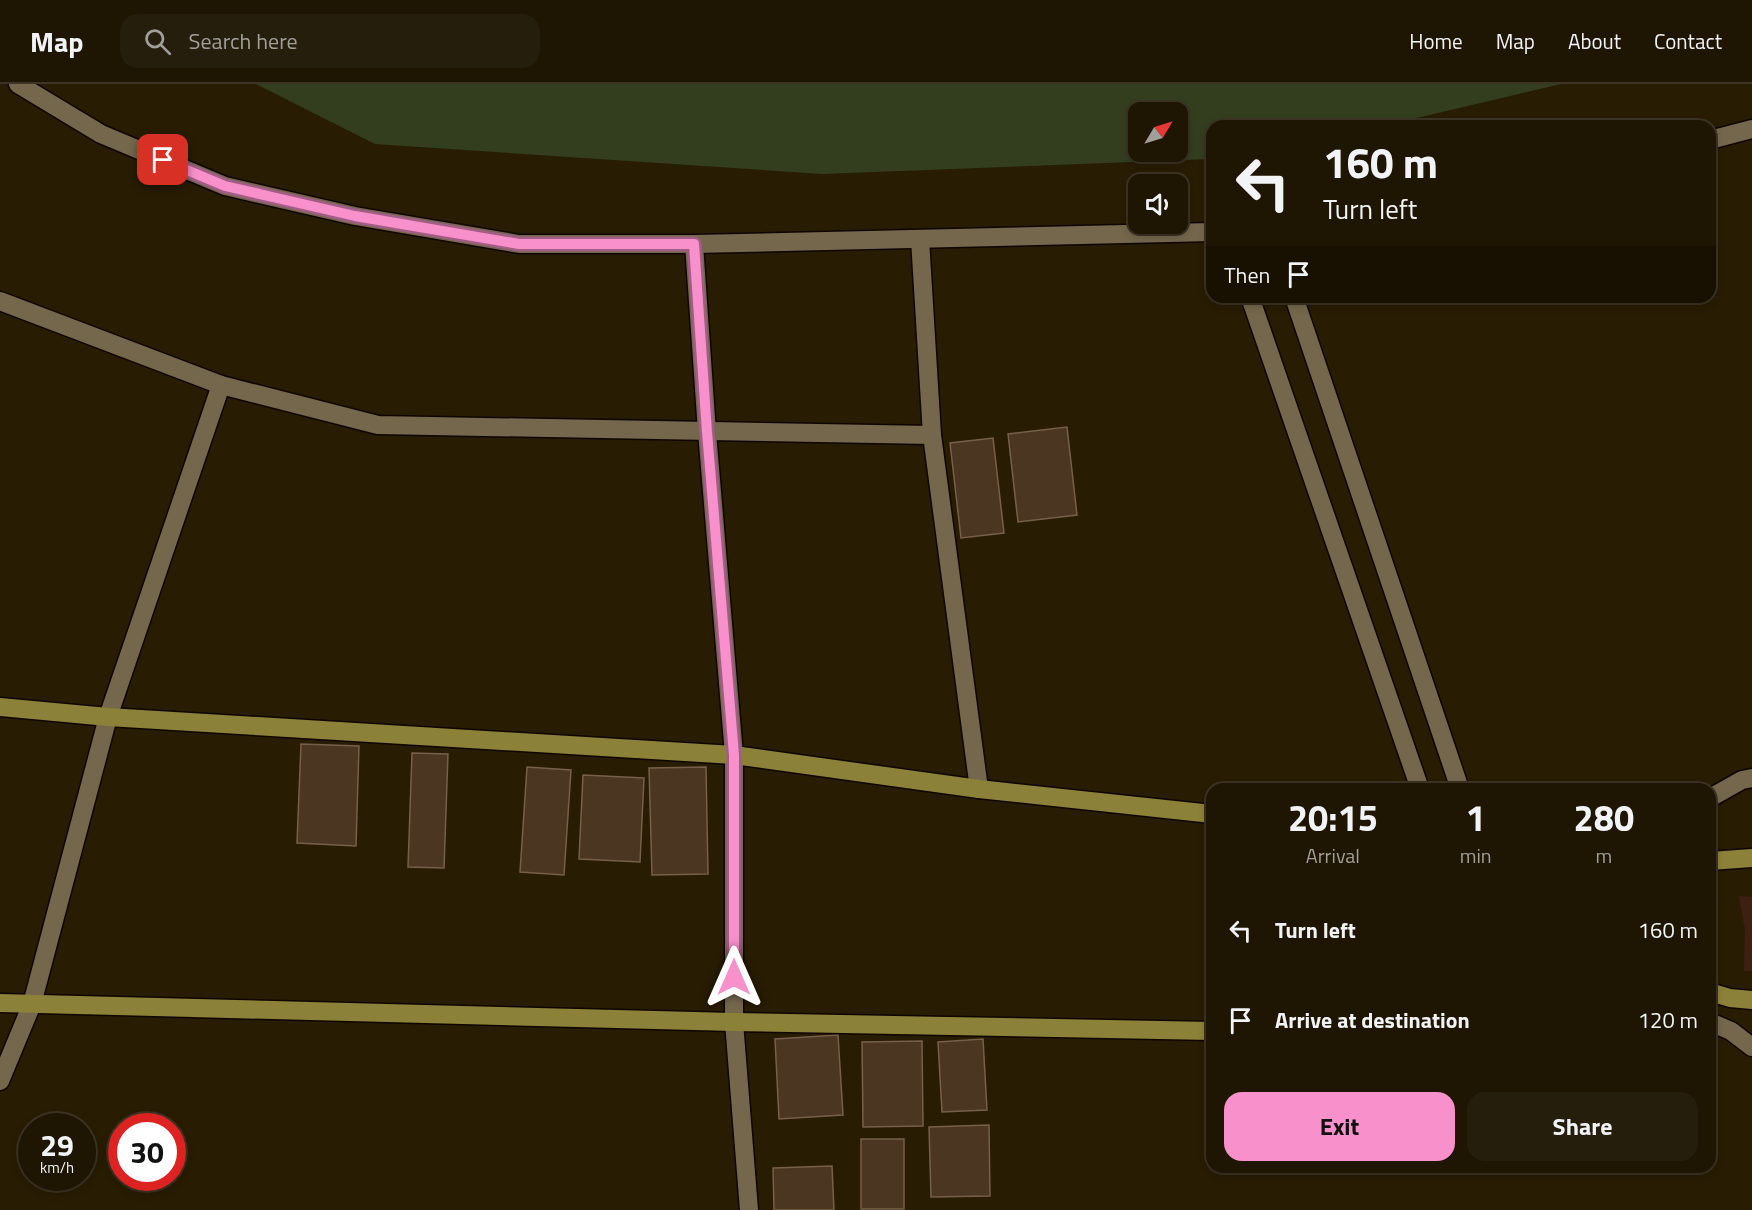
<!DOCTYPE html>
<html lang="en">
<head>
<meta charset="utf-8">
<style>
	:root { --surface:#1e1502; --page:#261e0c; --text:#f1f3f6; --muted:#a19f99; --line:#3c3424; --accent:#f890cb }
	body { margin:0; font-family:"Titillium Web",sans-serif; background:var(--page); color:var(--text); height:100vh; display:flex; flex-direction:column; font-size:22px; white-space:nowrap }
	* { box-sizing:border-box; margin:0 }
	p { font-size:20px; color:var(--muted) }
	.icon { flex:none; width:33px; height:33px; fill:none; stroke:currentColor; stroke-width:2; stroke-linecap:round; stroke-linejoin:round }
	.map { position:relative; flex:1; overflow:hidden }
	.drawer { position:absolute; left:1206px; top:699px; width:510px; height:390px; display:flex; flex-direction:column; background:var(--surface); border-radius:18px; box-shadow:0 3px 9px #0003,0 0 0 2px var(--line) }
	.drawer>* { flex:none }
	.hud { position:absolute; left:1206px; top:36px; width:510px; height:183px; border-radius:18px; box-shadow:0 3px 9px #0003,0 0 0 2px var(--line); background:#1e1502; color:var(--text); overflow:hidden }
	.needle { width:39px; rotate:52deg }
	.tools { position:absolute; left:1128px; top:18px; display:grid; gap:12px }
	.tools a { display:grid; place-items:center; width:60px; height:60px; border-radius:12px; background:var(--surface); box-shadow:0 3px 9px #0003,0 0 0 2px var(--line); font-size:30px }
	.speed { position:absolute; left:18px; top:1029px; display:flex; gap:12px; font-size:30px; font-weight:700; text-align:center }
	.speed>* { display:grid; place-content:center; width:78px; height:78px; border-radius:50%; background:var(--surface); box-shadow:0 3px 9px #0003,0 0 0 2px var(--line); line-height:1 }
	.speed small { font-size:15px; font-weight:400 }
	.speed .limit { border:9px solid #d22; background:#fff; color:#111 }
	.pin { position:absolute; display:grid; place-items:center; width:51px; height:51px; color:#fff; margin:-26px; border-radius:12px; box-shadow:0 3px 9px #0006 }
	.me { position:absolute; width:66px; margin:-33px; rotate:0deg; stroke-linejoin:round; filter:drop-shadow(0 0 4px #0008) }
	.turn { display:flex; align-items:center; gap:21px; height:126px; padding:0 18px; font-size:27px }
	.turn .icon { width:78px; height:78px; stroke-width:2.5 }
	.turn b { display:block; font-size:42px; line-height:51px }
	.then { display:flex; align-items:center; height:57px; padding:0 18px; background:#0003; gap:12px; font-size:22px }
	.eta { display:flex; justify-content:space-evenly; align-items:center; height:102px; text-align:center }
	.eta b { font-size:36px; font-weight:700; line-height:42px }
	.button { display:flex; gap:12px; margin-top:auto; padding:12px 18px }
	.button a { flex:1; height:69px; border-radius:18px; background:var(--accent); color:#111; font-size:24px; font-weight:700; line-height:69px; text-align:center }
	.button a+a { background:var(--page); color:var(--text) }
	ul { padding:0; list-style:none }
	li { display:flex; align-items:center; gap:18px; height:90px; padding:0 18px }
	li div { flex:1 }
	li b { display:block; font-size:22px }
	li em { font-style:normal }
	header { display:flex; align-items:center; gap:36px; box-sizing:border-box; height:84px; padding:0 30px; background:var(--surface); border-bottom:2px solid var(--line) }
	header strong { font-size:28px }
	nav { display:flex; gap:33px; margin-inline-start:auto; font-size:21px }
	.search { width:420px; height:54px; background:var(--page); display:flex; align-items:center; gap:15px; box-sizing:border-box; padding:0 21px; border-radius:18px; color:var(--muted); font-size:22px }
	.map>svg:first-child { display:block }
</style>
</head>
<body>
<header>
<strong>Map</strong>
<div class="search"><svg class="icon" aria-label="search" viewBox="0 0 24 24"><circle cx="10" cy="10" r="6"/><path d="M15 15l6 6"/></svg>Search here</div>
<nav><a>Home</a><a>Map</a><a>About</a><a>Contact</a></nav>
</header>
<div class="map">
<svg width="1752" height="1126" viewBox="0 0 1752 1126">
	<rect width="100%" height="100%" fill="#281c03"/>
	<path fill="#3d2013" d="M1739 812 1752 813V887H1744L1745 846Z"/>
	<path fill="#333e1f" fill-rule="evenodd" d="M256 0H1561L1383 42H1212L1211 75 822 90 375 60ZM1138 28H1178V68H1138Z"/>
	<g fill="#4b3622" stroke="#77604a" stroke-width="1.5">
		<path d="M1067 343 1077 431 1018 438 1008 350Z"/>
		<path d="M993 354 1004 449 961 454 950 359Z"/>
		<path d="M301 660 359 662 356 762 297 759Z"/>
		<path d="M412 669 448 670 444 784 408 783Z"/>
		<path d="M527 683 571 686 564 791 520 788Z"/>
		<path d="M706 683 708 790 652 791 649 684Z"/>
		<path d="M583 691 644 694 640 778 579 775Z"/>
		<path d="M838 951 843 1031 779 1035 775 955Z"/>
		<path d="M983 955 987 1026 942 1028 938 958Z"/>
		<path d="M922 957 923 1042 863 1043 862 958Z"/>
		<path d="M989 1041 990 1112 931 1113 929 1043Z"/>
		<rect x="861" y="1055" width="43" height="70"/>
		<path d="M832 1082 834 1126H774L773 1084Z"/>
	</g>
	<g fill="none" stroke-linecap="round" stroke-linejoin="round">
		<defs>
			<g id="minor">
				<path d="M694 160 707 348 734 671V938L749 1126"/>
				<path d="M1250 213 1420 705"/>
				<path d="M1294 213 1460 705"/>
				<path d="M0 217 221 301 378 341 932 351 920 155"/>
				<path d="M932 351 979 705"/>
				<path d="M1710 714 1742 696 1752 694"/>
				<path d="M1710 938 1731 947 1752 963"/>
			</g>
			<g id="tertiary">
				<path d="M18 0 101 50 225 102 355 132 519 160H694L1212 148"/>
				<path d="M1710 56 1752 45"/>
				<path d="M0 997 32 920 108 633 221 301"/>
			</g>
			<g id="primary">
				<path d="M0 623 108 633 734 671 979 705 1212 730"/>
				<path d="M1710 777 1752 774"/>
				<path d="M1710 908 1730 914 1752 916"/>
				<path d="M0 919 734 938 1212 947"/>
			</g>
		</defs>
		<use href="#minor" stroke="#100600" stroke-width="21"/>
		<use href="#tertiary" stroke="#100600" stroke-width="21"/>
		<use href="#primary" stroke="#100600" stroke-width="21"/>
		<use href="#minor" stroke="#74674c" stroke-width="18"/>
		<use href="#tertiary" stroke="#74674c" stroke-width="18"/>
		<use href="#primary" stroke="#8b8138" stroke-width="18"/>
	</g>
	<g fill="none" stroke-linecap="round" stroke-linejoin="round">
		<defs>
			<path id="route" d="M163 76 225 102 268 112 355 132 519 160H694L707 348 734 671V893"/>
		</defs>
		<use href="#route" stroke="#a15e84" stroke-width="15"/>
		<use href="#route" stroke="#f890cb" stroke-width="10"/>
	</g>
</svg>
<div class="tools">
<a><svg class="needle" viewBox="-14 -14 28 28"><path d="M0-13l5 13h-10z" fill="#e53935"/><path d="M0 13l5-13h-10z" fill="#a19f99"/></svg></a>
<a><svg class="icon" aria-label="sound" viewBox="0 0 24 24"><path d="M4 9h4l5-4v14l-5-4H4zM17 9q2 3 0 6"/></svg></a>
</div>
<div class="speed"><div>29<small>km/h</small></div><div class="limit">30</div></div>
<div class="pin" style="left:163px;top:76px;background:#d93025"><svg class="icon" aria-label="arrive" viewBox="0 0 24 24"><path d="M6 21V4h12l-3 4 3 4H6"/></svg></div>
<svg class="me" style="left:734px;top:893px" viewBox="-20 -20 40 40"><path d="M0-17L14 15 0 8-14 15z" fill="#f890cb" stroke="#fff" stroke-width="4"/></svg>
<div class="hud">
<div class="turn"><svg class="icon" aria-label="left" viewBox="0 0 24 24"><path d="M17 20v-9H6M10 6l-5 5 5 5"/></svg><div><b>160 m</b>Turn left</div></div>
<div class="then">Then<svg class="icon" aria-label="arrive" viewBox="0 0 24 24"><path d="M6 21V4h12l-3 4 3 4H6"/></svg></div>
</div>
<section class="drawer">
<div class="eta">
<div><b>20:15</b><p>Arrival</p></div>
<div><b>1</b><p>min</p></div>
<div><b>280</b><p>m</p></div>
</div>
<ul>
<li><svg class="icon" aria-label="left" viewBox="0 0 24 24"><path d="M17 20v-9H6M10 6l-5 5 5 5"/></svg><div><b>Turn left</b></div><em>160 m</em></li>
<li><svg class="icon" aria-label="arrive" viewBox="0 0 24 24"><path d="M6 21V4h12l-3 4 3 4H6"/></svg><div><b>Arrive at destination</b></div><em>120 m</em></li>
</ul>
<div class="button"><a>Exit</a><a>Share</a></div>
</section>
</div>
</body>
</html>
